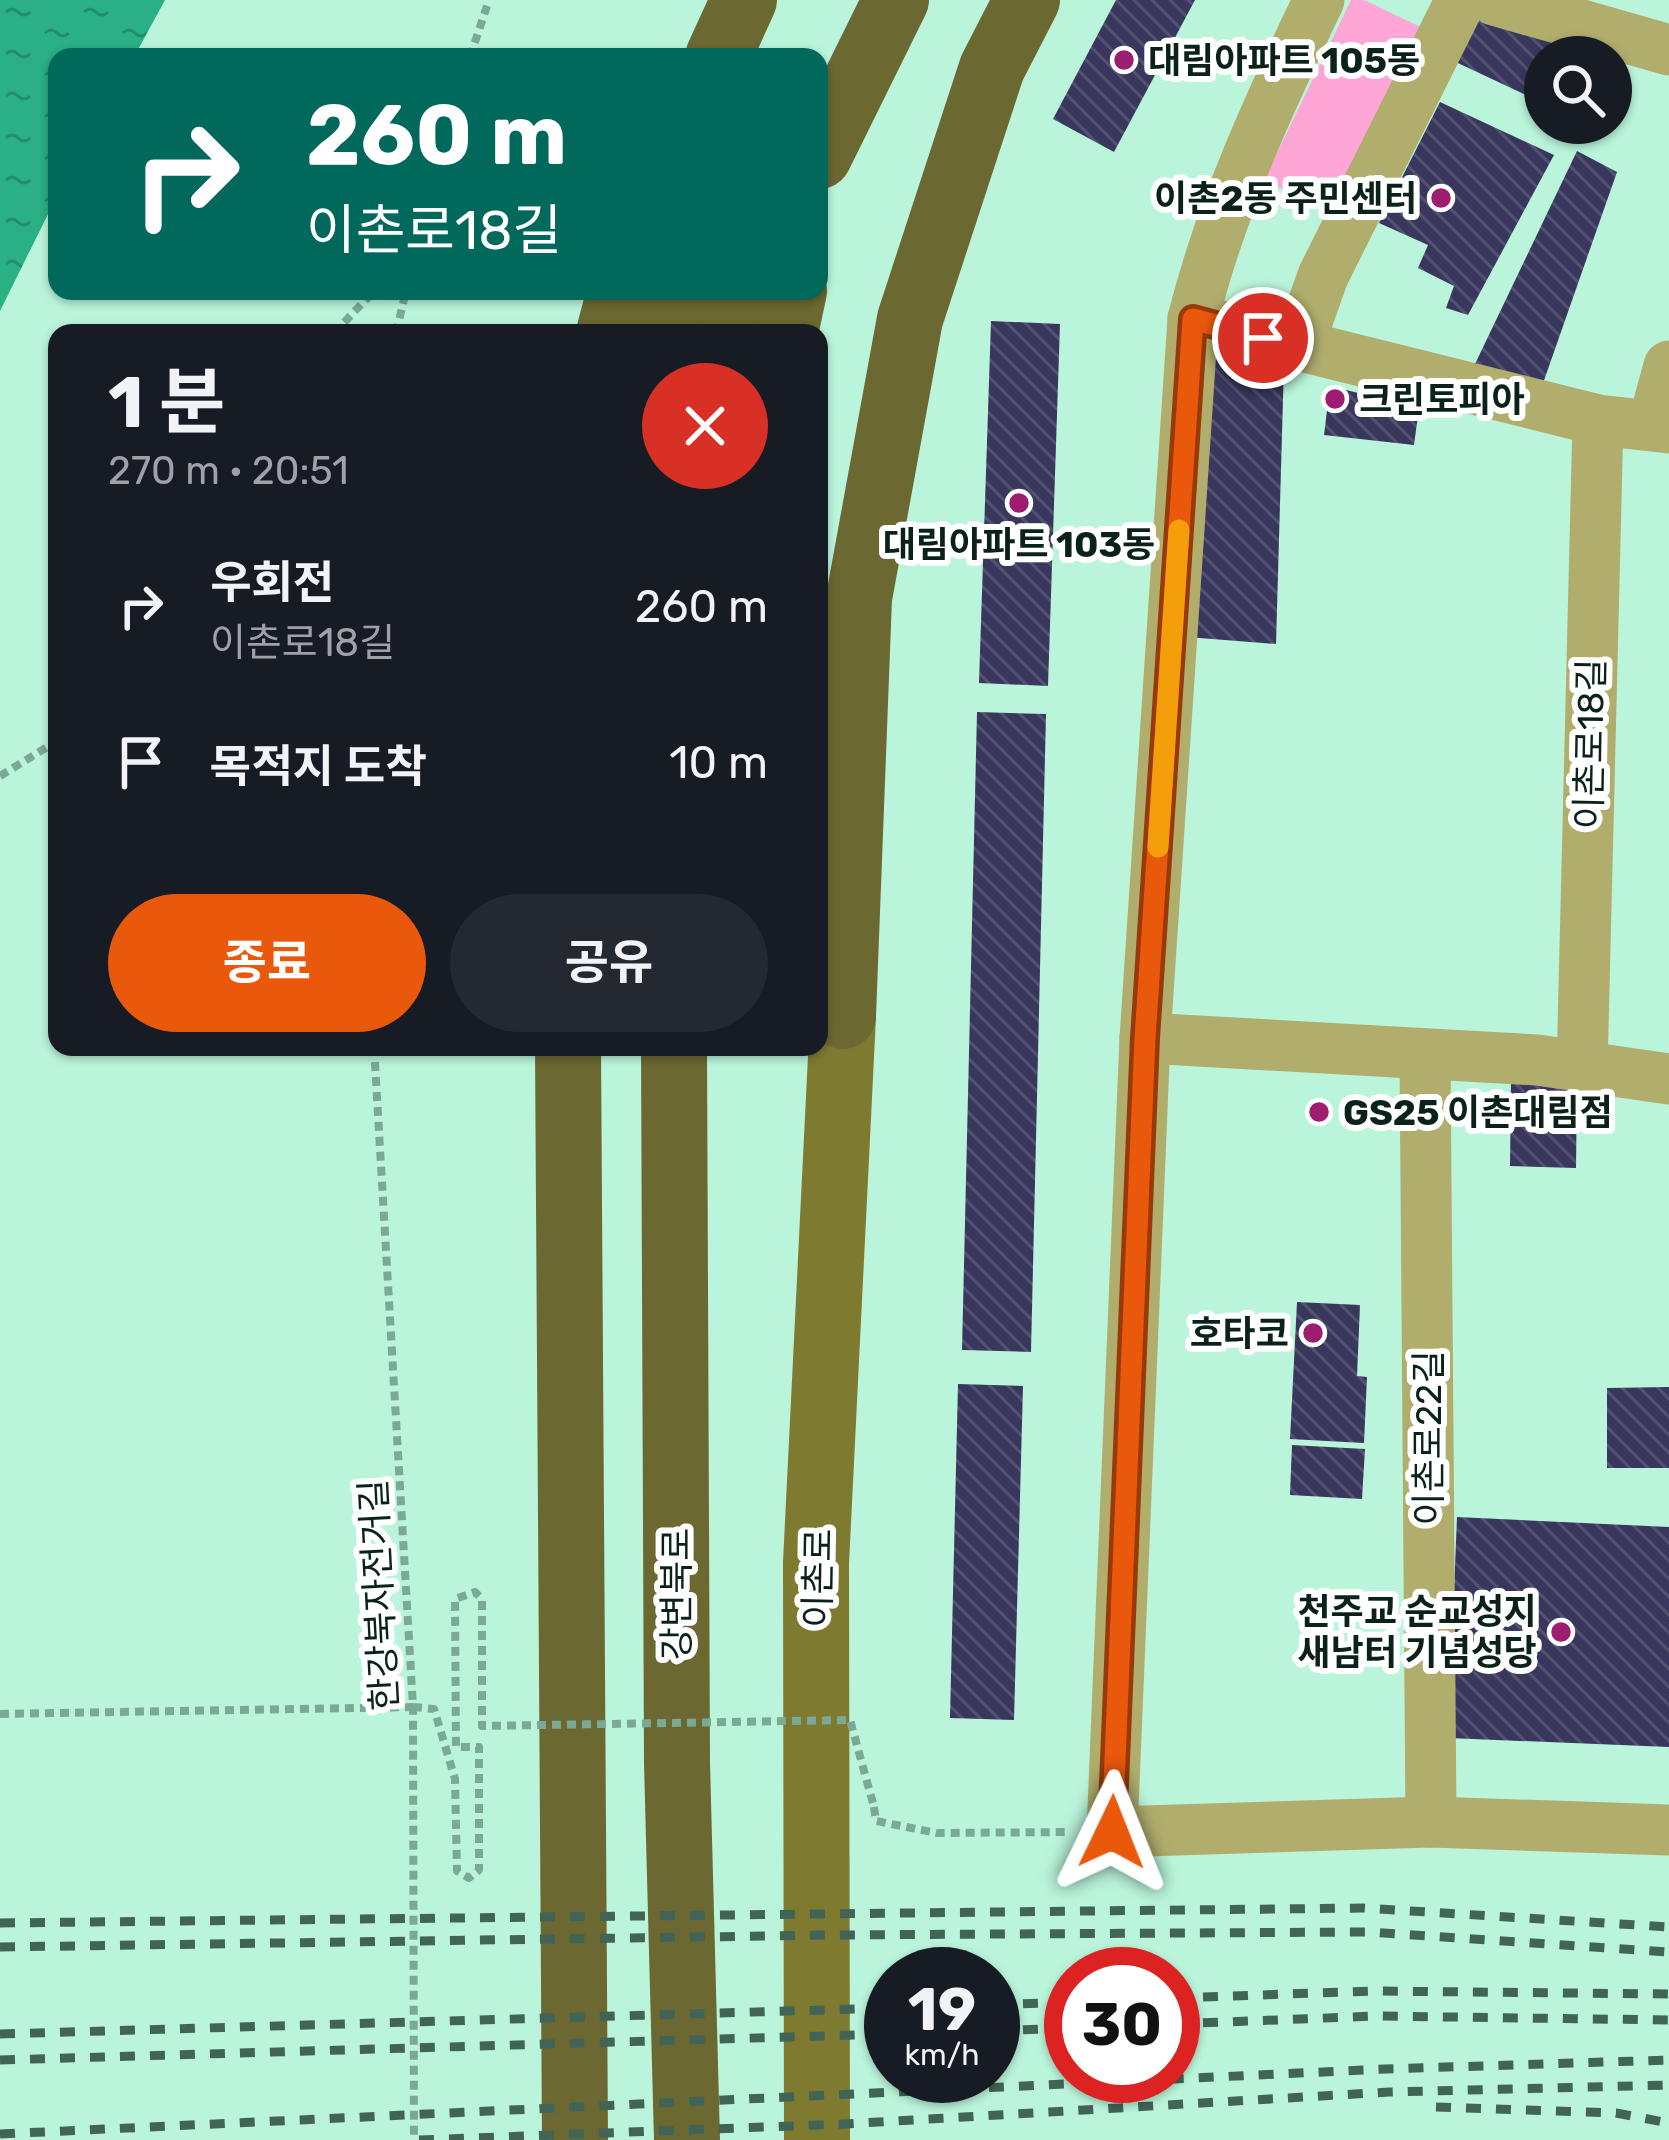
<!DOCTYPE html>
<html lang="ko">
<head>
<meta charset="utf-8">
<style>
	:root { --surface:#171b24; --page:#242831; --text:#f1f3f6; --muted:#9ea1a6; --accent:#ea580c }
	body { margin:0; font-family:Rubik,"Noto Sans KR",sans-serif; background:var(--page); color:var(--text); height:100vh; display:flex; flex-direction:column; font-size:45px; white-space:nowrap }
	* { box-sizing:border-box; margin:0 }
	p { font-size:39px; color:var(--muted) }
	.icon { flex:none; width:66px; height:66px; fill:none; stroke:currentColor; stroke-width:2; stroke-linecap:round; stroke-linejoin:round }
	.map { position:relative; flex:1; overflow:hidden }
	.details { position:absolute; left:48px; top:324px; width:780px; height:732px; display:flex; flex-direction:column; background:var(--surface); border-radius:24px; box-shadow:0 3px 9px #0004 }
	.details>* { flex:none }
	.banner { position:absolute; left:48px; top:48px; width:780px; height:252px; border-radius:24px; box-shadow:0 3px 9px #0004; background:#00695c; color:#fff; overflow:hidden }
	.tools { position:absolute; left:1524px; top:36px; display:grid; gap:24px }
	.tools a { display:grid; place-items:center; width:108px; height:108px; border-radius:50%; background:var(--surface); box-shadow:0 3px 9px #0004; font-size:60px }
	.speed { position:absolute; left:864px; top:1947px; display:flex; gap:24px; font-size:60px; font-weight:700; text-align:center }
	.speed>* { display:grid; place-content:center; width:156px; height:156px; border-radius:50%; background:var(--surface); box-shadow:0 3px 9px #0004; line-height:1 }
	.speed small { font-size:30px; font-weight:400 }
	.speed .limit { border:18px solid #d22; background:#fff; color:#111 }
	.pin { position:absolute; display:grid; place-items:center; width:102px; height:102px; color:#fff; margin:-51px; border:6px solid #fff; border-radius:50%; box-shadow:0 3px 12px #0007 }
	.me { position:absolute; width:132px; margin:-66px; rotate:2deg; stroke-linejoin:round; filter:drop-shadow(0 0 9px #0008) }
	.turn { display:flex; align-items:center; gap:42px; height:252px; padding:0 60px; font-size:54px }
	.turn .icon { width:156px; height:156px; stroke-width:2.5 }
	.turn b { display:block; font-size:84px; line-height:102px }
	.round { display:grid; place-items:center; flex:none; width:126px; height:126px; border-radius:63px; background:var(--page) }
	.overview { display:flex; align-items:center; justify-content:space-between; height:204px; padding:0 60px }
	h1 { font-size:72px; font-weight:700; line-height:90px }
	.cta { display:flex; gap:24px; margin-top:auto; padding:24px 60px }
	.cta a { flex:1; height:138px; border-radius:72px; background:var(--accent); color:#fff; font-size:48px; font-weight:700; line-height:138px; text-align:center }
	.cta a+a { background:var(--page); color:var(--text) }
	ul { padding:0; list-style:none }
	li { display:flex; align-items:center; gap:36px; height:156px; padding:0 60px }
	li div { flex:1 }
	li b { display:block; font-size:45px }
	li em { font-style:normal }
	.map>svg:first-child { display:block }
</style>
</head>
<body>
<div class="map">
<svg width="1669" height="2140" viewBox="0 0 1669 2140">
	<defs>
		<pattern id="water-ripples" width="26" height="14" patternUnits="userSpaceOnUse" patternTransform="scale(3)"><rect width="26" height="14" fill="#2baf84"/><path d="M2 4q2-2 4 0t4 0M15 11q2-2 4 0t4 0" fill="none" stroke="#238e6b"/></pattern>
		<pattern id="building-back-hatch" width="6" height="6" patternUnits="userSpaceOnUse" patternTransform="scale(3)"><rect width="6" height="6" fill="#3a375f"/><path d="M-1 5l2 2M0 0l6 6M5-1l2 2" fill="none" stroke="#535271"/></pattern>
	</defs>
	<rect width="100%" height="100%" fill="#baf5db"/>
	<path fill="#fea6d6" d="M1351 0H1364L1429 31 1339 216 1264 180Z"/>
	<path fill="url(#water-ripples)" d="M0 0H165L134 57H57V196L0 311Z"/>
	<g fill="url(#building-back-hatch)">
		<path d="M1116 0H1195L1114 152 1053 119Z"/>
		<path d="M1471 7 1597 42 1590 57H1545V104L1445 57Z"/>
		<path d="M1440 102 1554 155 1468 315 1446 308 1454 286 1418 268 1428 245 1379 223Z"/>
		<path d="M1577 151 1617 172 1541 389 1475 364Z"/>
		<path d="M991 321 1060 324 1048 686 979 683Z"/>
		<path d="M1215 347 1284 364 1276 644 1187 637Z"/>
		<path d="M1330 386 1419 408 1414 445 1324 435Z"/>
		<path d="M977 712 1046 714 1031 1352 962 1350Z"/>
		<path d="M1511 1081 1577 1083 1576 1168 1510 1166Z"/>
		<path d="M1297 1302 1360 1305 1357 1376 1367 1377 1364 1443 1290 1439Z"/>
		<path d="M958 1384 1023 1386 1014 1720 950 1718Z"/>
		<path d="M1669 1387V1468H1607V1388Z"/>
		<path d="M1292 1445 1365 1449 1362 1499 1290 1495Z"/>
		<path d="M1457 1517 1669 1527V1747L1448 1738Z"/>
	</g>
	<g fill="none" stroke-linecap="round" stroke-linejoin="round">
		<g stroke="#7ba995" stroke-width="8" stroke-dasharray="9 6" stroke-linecap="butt">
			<path d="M470 57 489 0"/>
			<path d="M334 333 374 291"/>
			<path d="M396 333 406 291"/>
			<path d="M0 776 57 741"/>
			<path d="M374 1047 413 1707 414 2140"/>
			<path d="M0 1714 413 1707"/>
			<path d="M874 1807 876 1821 937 1833 1070 1832"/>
		</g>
		<g stroke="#b0ad6d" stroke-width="51">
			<path d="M1319 0C1269 103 1221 208 1193 319L1145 1038 1112 1832 1431 1822 1669 1830"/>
			<path d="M1494 0 1669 50"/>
			<path d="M1193 319 1598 420 1669 428"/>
			<path d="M1298 347 1323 276 1461 0"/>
			<path d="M1653 425 1669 366"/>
			<path d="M1145 1038 1537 1060 1669 1079"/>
			<path d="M1425 1054 1431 1822"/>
			<path d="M1582 1069 1598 420"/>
		</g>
		<path stroke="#7e7a30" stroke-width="66" d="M817 2140 816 1563 843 1016"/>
		<g stroke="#6b6832" stroke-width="66">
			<path d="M718 57 744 0"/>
			<path d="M819 156 896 0"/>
			<path d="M609 333 620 291"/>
			<path d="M675 333 687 291"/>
			<path d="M732 333 750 291"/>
			<path d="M785 333 794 291"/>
			<path d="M843 1016 859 598 910 319 992 68 1027 0"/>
			<path d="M568 1047 575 2140"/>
			<path d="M674 1047 677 1763 687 2140"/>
		</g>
		<g stroke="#426457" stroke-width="9" stroke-dasharray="15 15" stroke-linecap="butt">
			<path d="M0 1923 1363 1908 1669 1927"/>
			<path d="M0 1947 833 1935 1367 1932 1669 1952"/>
			<path d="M1173 1998 1375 1991 1669 1994"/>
			<path d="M993 2005 1071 2002"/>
			<path d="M1173 2024 1377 2016 1669 2020"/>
			<path d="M993 2031 1071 2028"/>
			<path d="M0 2034 891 2008"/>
			<path d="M0 2060 891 2034"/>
			<path d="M1436 2107 1616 2113 1669 2123"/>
			<path d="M0 2134 1386 2069 1669 2060"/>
			<path d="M419 2140 845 2124 1389 2092 1669 2085"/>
		</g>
		<path stroke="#7ba995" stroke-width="8" stroke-dasharray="9 6" stroke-linecap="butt" d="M413 1707 434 1709 455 1779 457 1871 469 1878 479 1870V1747H456L455 1599 475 1592 482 1599V1726L850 1720 874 1807"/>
	</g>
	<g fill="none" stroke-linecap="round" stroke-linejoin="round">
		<defs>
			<path id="route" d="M1112 1832 1145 1038 1193 319 1263 338"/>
		</defs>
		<use href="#route" stroke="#983908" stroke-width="30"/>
		<use href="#route" stroke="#ea580c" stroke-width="21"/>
		<path stroke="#f59e0b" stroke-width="21" d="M1158 847 1179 530"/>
	</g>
	<g fill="#9d1d71" stroke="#fff" stroke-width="4.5">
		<circle cx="1124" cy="60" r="12"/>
		<circle cx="1441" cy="198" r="12"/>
		<circle cx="1335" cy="399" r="12"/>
		<circle cx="1019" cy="503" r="12"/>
		<circle cx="1319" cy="1112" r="12"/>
		<circle cx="1313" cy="1333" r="12"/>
		<circle cx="1561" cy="1632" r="12"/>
	</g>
	<g text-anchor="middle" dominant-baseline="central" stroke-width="12" stroke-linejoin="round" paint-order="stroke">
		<g font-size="36" font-weight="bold" fill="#0b221a" stroke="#fff" text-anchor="start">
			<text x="1148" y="60">대림아파트 105동</text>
			<text x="1417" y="198" text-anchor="end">이촌2동 주민센터</text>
			<text x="1359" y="399">크린토피아</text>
			<text x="1019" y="544" text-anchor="middle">대림아파트 103동</text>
			<text x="1343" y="1112">GS25 이촌대림점</text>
			<text x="1289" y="1333" text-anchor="end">호타코</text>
			<text x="1537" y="1611" text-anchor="end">천주교 순교성지<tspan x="1537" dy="41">새남터 기념성당</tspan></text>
		</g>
		<g font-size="36" fill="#0b221a" stroke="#fff">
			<text transform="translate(1590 744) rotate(-89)">이촌로18길</text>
			<text transform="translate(1428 1438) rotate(-90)">이촌로22길</text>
			<text transform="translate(818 1578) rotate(-89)">이촌로</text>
			<text transform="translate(676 1594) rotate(-90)">강변북로</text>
			<text transform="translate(379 1595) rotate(-93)">한강북자전거길</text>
		</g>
	</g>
</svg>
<div class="tools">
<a><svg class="icon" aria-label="search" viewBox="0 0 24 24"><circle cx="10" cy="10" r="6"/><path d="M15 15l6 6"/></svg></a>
</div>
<div class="speed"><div>19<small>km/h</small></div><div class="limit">30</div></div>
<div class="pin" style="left:1263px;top:338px;background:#d93025"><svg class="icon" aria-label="arrive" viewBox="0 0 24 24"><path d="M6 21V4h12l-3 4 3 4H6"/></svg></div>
<svg class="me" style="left:1112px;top:1832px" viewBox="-20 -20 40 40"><path d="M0-17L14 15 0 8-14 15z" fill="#ea580c" stroke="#fff" stroke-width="4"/></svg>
<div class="banner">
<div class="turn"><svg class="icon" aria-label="right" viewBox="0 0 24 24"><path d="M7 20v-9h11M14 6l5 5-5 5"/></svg><div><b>260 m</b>이촌로18길</div></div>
</div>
<section class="details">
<div class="overview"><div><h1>1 분</h1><p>270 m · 20:51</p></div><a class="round" style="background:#d93025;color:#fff"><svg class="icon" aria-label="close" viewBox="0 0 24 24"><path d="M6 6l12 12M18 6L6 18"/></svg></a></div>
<ul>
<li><svg class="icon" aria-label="right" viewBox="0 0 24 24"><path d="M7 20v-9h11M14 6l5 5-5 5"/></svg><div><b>우회전</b><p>이촌로18길</p></div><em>260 m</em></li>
<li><svg class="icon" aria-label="arrive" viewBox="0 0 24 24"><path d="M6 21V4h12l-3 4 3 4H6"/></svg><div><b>목적지 도착</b></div><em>10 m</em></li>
</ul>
<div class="cta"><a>종료</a><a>공유</a></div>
</section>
</div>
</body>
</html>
